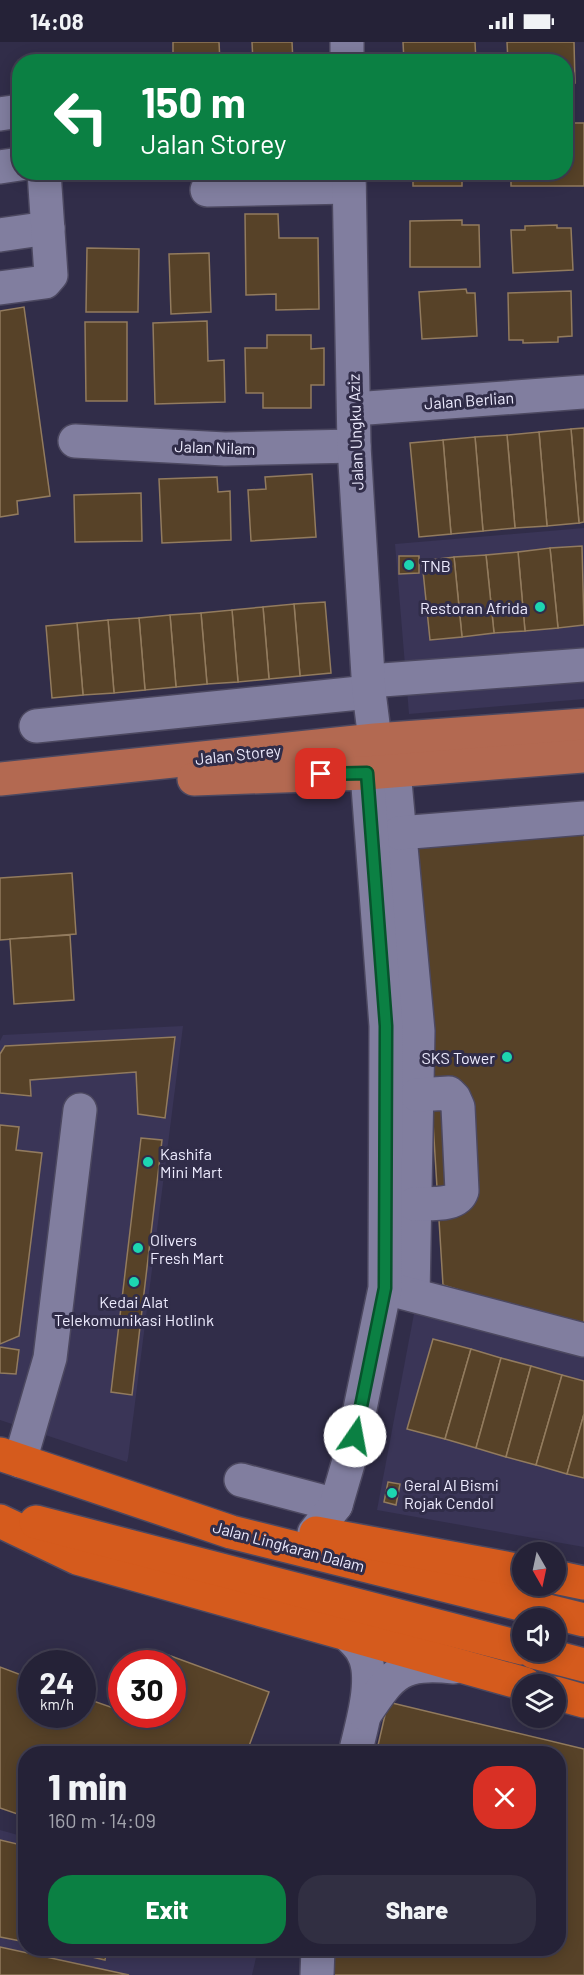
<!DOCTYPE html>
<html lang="en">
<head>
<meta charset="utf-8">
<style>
	:root { --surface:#252237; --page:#312f42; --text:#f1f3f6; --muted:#a3a4ad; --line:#423f52; --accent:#0b8043 }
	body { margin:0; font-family:Barlow,sans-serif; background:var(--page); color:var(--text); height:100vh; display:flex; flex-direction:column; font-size:22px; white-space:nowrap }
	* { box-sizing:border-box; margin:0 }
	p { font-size:20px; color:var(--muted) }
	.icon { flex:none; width:33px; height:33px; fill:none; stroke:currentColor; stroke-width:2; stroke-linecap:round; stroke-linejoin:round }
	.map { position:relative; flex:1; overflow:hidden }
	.panel { position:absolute; left:18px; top:1704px; width:548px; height:210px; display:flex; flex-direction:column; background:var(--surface); border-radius:24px; box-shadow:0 3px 15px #0003,0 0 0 2px var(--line) }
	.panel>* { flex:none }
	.hud { position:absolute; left:12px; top:12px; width:561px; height:126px; border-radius:24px; box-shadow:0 3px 15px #0003,0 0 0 2px var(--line); background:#0b8043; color:#fff; overflow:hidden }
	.needle { width:39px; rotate:171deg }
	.buttons { position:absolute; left:512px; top:1500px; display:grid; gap:12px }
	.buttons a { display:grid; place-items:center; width:54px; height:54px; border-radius:50%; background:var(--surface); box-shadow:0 3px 15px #0003,0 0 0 2px var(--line); font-size:30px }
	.speed { position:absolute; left:18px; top:1608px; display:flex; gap:12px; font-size:30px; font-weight:700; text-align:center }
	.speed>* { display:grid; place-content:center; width:78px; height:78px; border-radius:50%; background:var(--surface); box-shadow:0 3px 15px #0003,0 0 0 2px var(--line); line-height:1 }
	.speed small { font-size:15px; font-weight:400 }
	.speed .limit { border:9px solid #d22; background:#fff; color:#111 }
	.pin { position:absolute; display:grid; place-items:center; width:51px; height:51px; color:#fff; margin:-26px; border-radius:12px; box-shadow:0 3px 9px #0006 }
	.me { position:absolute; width:66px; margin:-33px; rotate:12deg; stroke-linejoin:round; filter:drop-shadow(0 0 4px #0008) }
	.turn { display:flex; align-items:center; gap:21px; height:126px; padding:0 30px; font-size:27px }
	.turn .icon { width:78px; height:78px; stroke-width:2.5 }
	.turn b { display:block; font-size:42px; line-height:51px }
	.round { display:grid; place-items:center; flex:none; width:63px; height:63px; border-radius:24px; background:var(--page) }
	.headline { display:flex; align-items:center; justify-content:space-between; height:102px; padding:0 30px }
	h1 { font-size:36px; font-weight:800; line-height:45px }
	.action { display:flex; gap:12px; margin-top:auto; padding:12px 30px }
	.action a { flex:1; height:69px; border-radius:24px; background:var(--accent); color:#fff; font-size:24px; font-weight:800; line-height:69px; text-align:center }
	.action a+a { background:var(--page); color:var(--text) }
	.status { display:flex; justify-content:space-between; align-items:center; height:42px; padding:0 30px; background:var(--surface); direction:ltr }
	.status svg { height:16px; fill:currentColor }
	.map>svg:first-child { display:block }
</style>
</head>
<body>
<div class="status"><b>14:08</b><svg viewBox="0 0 49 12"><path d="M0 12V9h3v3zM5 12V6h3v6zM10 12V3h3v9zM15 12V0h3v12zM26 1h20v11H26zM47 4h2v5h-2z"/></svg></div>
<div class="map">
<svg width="584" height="1933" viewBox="0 0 584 1933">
	<rect width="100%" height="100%" fill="#312d49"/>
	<g fill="#3a3557">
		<path d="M584 486V657L409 672 395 502Z"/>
		<path d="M183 984 128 1416 127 1420 0 1378V999L3 993Z"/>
		<path d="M416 1261 584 1314V1505L377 1468Z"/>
		<path d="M0 1788 25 1795 26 1906 258 1907 252 1933H0Z"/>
	</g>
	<g fill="#574228" stroke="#927b5e" stroke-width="1.5">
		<path d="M173 0H219L220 20H173Z"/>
		<path d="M252 0H292L293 20H253Z"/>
		<path d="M403 0H475L476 20H404Z"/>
		<path d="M507 0H574L575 41H566V20H508Z"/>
		<path d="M566 81H584V144H511V130H566Z"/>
		<rect x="413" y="130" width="49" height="14"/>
		<path d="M245 172H278L279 196H318L319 267 276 268V252L246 253Z"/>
		<path d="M462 178V183H479L480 225H410V179Z"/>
		<path d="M557 183V186H571L573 228 513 231 511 188H525V184Z"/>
		<path d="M87 206 139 207 138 270H86Z"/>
		<path d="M209 211 211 270 171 272 169 212Z"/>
		<path d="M466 247 467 251H475L477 294 422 297 419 250Z"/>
		<path d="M571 249 572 294 558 295V300L523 301V298H509L508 251Z"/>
		<path d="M24 265 50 454 17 459 18 472 0 475V269Z"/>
		<path d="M207 279 208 319 224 318 225 360 155 362 153 281Z"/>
		<path d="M85 280H127V359H86Z"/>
		<path d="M267 293H311V307L324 306V343H311V366H263V351H246L245 306H267Z"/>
		<path d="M584 386V480L579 481 571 387Z"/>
		<path d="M571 387 579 481 547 484 539 390Z"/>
		<path d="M539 390 547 484 515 486 507 393Z"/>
		<path d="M507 393 515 486 483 489 475 395Z"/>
		<path d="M475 395 483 489 451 492 443 398Z"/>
		<path d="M443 398 451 492 419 495 410 401Z"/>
		<path d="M312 432 316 495 251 499 248 448 266 447 265 435Z"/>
		<path d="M217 435 218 450 230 449 231 498 162 501 159 437Z"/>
		<path d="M141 451 142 499 75 500 74 453Z"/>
		<path d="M582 504 584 583 558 586 550 506Z"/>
		<path d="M550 506 558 586 525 589 518 510Z"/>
		<path d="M518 510 525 589 494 591 486 513Z"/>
		<path d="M486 513 494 591 462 595 454 515Z"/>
		<path d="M399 514H419V531L399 532Z"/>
		<path d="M454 515 462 595 430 598 422 519Z"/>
		<path d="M325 560 331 631 300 634 294 562Z"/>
		<path d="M294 562 300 634 269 637 263 565Z"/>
		<path d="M263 565 269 637 238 640 232 568Z"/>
		<path d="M232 568 238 640 207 642 201 571Z"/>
		<path d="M201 571 207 642 176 645 170 573Z"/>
		<path d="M170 573 176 645 145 648 139 576Z"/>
		<path d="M139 576 145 648 114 651 108 578Z"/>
		<path d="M108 578 114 651 83 653 77 581Z"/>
		<path d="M77 581 83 653 52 656 46 584Z"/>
		<path d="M584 773V1287L443 1243 415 788Z"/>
		<path d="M72 831 76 892 0 898V836Z"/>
		<path d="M70 893 74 958 14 962 10 897Z"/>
		<path d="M175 995 165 1076 138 1072 136 1030 30 1038 31 1054 0 1051V1012L5 1004Z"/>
		<path d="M0 1083 19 1085 16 1108 42 1111 19 1294 0 1302Z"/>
		<path d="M141 1096 162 1098 132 1353 111 1350Z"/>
		<path d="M433 1297 471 1307 445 1397 407 1387Z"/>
		<path d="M0 1305 19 1308 16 1332 0 1331Z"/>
		<path d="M471 1307 501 1316 476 1406 445 1397Z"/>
		<path d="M501 1316 531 1324 506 1415 476 1406Z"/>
		<path d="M531 1324 562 1333 536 1423 506 1415Z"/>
		<path d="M562 1333 584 1339V1372L567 1432 536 1423Z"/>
		<path d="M584 1372V1436L567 1432Z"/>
		<path d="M388 1440 400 1442 396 1463 384 1460Z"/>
		<path d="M168 1613 269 1650 246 1712H26V1775L0 1766V1625L32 1637V1672H82V1655L122 1669V1672H130L145 1678 147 1672H172V1622H165Z"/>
		<path d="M388 1660 584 1707V1933H321L328 1906H558V1712H376Z"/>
		<path d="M0 1798 26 1804V1900L0 1895Z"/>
		<path d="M0 1905 129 1933H0Z"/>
		<path d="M54 1906H107L105 1918Z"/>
	</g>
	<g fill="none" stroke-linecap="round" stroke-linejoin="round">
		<defs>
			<g id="minor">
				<path d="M347 0V20"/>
				<path d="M0 72 20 69"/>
				<path d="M0 125 20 122"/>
				<path d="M207 148 349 145"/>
				<path d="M0 193 48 186"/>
				<path d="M0 246 45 240 51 233 44 130"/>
				<path d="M354 367 584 350"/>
				<path d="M75 399 225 407 354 404"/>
				<path d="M369 639 584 623"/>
				<path d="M36 684 369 650"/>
				<path d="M379 705 394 729 418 989 413 1253"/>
				<path d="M399 791 584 776"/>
				<path d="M414 1162C429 1161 457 1165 462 1149L458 1065 454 1056 449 1051 417 1053"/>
				<path d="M393 1248 584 1298"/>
				<path d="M20 1419 50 1316 80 1068"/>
				<path d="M241 1438 336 1463"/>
				<path d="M314 1491 336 1463 350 1415 385 1246 386 984 367 731 375 698 369 650 354 404 349 130"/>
				<path d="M348 1593C353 1598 360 1604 363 1611 377 1636 361 1685 355 1712"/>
				<path d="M365 1672C393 1630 401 1620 454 1625"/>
				<path d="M317 1933 318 1906"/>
			</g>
			<g id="major">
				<path d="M0 737 375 698 584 683"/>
				<path d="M194 737 367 731 584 714"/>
			</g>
			<g id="highway">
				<path d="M0 1412 231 1490 584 1578"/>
				<path d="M0 1479 77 1516 525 1642"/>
				<path d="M36 1480 522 1606"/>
				<path d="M316 1491 522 1529"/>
				<path d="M555 1535 584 1541"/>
				<path d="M534 1610 584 1623"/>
				<path d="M555 1651 584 1659"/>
			</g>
		</defs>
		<use href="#minor" stroke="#4c4860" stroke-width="36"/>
		<use href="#major" stroke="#4c4860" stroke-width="36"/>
		<use href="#highway" stroke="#4c4860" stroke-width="36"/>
		<use href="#minor" stroke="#817e9f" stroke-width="33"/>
		<use href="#major" stroke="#b36951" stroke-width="33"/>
		<use href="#highway" stroke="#d55b1d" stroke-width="33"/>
	</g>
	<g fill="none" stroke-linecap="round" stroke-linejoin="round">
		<defs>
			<path id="route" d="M321 732 367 731 386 984 385 1246 355 1394"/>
		</defs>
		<use href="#route" stroke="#07532c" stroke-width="15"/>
		<use href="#route" stroke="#0b8043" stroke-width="10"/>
	</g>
	<g fill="#1dd5b1" stroke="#312d49" stroke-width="2">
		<circle cx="409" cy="523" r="6"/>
		<circle cx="540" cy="565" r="6"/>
		<circle cx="507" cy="1015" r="6"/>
		<circle cx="148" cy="1120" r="6"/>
		<circle cx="138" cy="1206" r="6"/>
		<circle cx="134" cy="1240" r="6"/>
		<circle cx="392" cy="1451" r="6"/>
	</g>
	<g text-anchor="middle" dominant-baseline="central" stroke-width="6" stroke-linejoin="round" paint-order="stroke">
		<g font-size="16" fill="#edebfe" stroke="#312d49">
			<text transform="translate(469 358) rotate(-4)">Jalan Berlian</text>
			<text transform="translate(355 390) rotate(-92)">Jalan Ungku Aziz</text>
			<text transform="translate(215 405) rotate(2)">Jalan Nilam</text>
			<text transform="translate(238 712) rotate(-6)">Jalan Storey</text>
			<text transform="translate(289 1504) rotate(15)">Jalan Lingkaran Dalam</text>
		</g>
		<g font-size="16" fill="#edebfe" stroke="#312d49" text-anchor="start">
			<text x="421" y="523">TNB</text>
			<text x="528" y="565" text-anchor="end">Restoran Afrida</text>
			<text x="495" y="1015" text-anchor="end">SKS Tower</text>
			<text x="160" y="1111">Kashifa<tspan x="160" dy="18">Mini Mart</tspan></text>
			<text x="150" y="1197">Olivers<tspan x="150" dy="18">Fresh Mart</tspan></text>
			<text x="134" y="1259" text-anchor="middle">Kedai Alat<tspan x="134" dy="18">Telekomunikasi Hotlink</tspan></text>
			<text x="404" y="1442">Geral Al Bismi<tspan x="404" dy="18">Rojak Cendol</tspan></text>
		</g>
	</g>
</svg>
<div class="buttons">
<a><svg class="needle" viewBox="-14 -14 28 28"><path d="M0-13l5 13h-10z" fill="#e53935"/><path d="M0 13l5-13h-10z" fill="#a3a4ad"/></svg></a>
<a><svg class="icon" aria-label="sound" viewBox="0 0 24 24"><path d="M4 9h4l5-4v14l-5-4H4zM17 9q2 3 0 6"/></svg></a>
<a><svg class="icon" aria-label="layers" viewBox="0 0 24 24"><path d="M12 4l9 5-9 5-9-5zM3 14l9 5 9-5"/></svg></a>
</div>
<div class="speed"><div>24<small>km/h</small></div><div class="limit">30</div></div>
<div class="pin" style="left:321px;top:732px;background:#d93025"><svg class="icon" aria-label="arrive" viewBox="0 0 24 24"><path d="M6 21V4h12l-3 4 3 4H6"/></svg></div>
<svg class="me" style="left:355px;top:1394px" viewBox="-20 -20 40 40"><circle r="19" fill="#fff"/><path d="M0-13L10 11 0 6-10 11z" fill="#0b8043"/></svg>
<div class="hud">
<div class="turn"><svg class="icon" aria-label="left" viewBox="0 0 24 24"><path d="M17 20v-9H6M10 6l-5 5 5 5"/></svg><div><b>150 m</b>Jalan Storey</div></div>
</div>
<section class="panel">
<div class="headline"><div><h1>1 min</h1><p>160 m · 14:09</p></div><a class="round" style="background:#d93025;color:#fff"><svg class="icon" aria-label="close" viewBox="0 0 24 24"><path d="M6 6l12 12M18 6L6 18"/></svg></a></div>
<div class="action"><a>Exit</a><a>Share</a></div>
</section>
</div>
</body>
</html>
